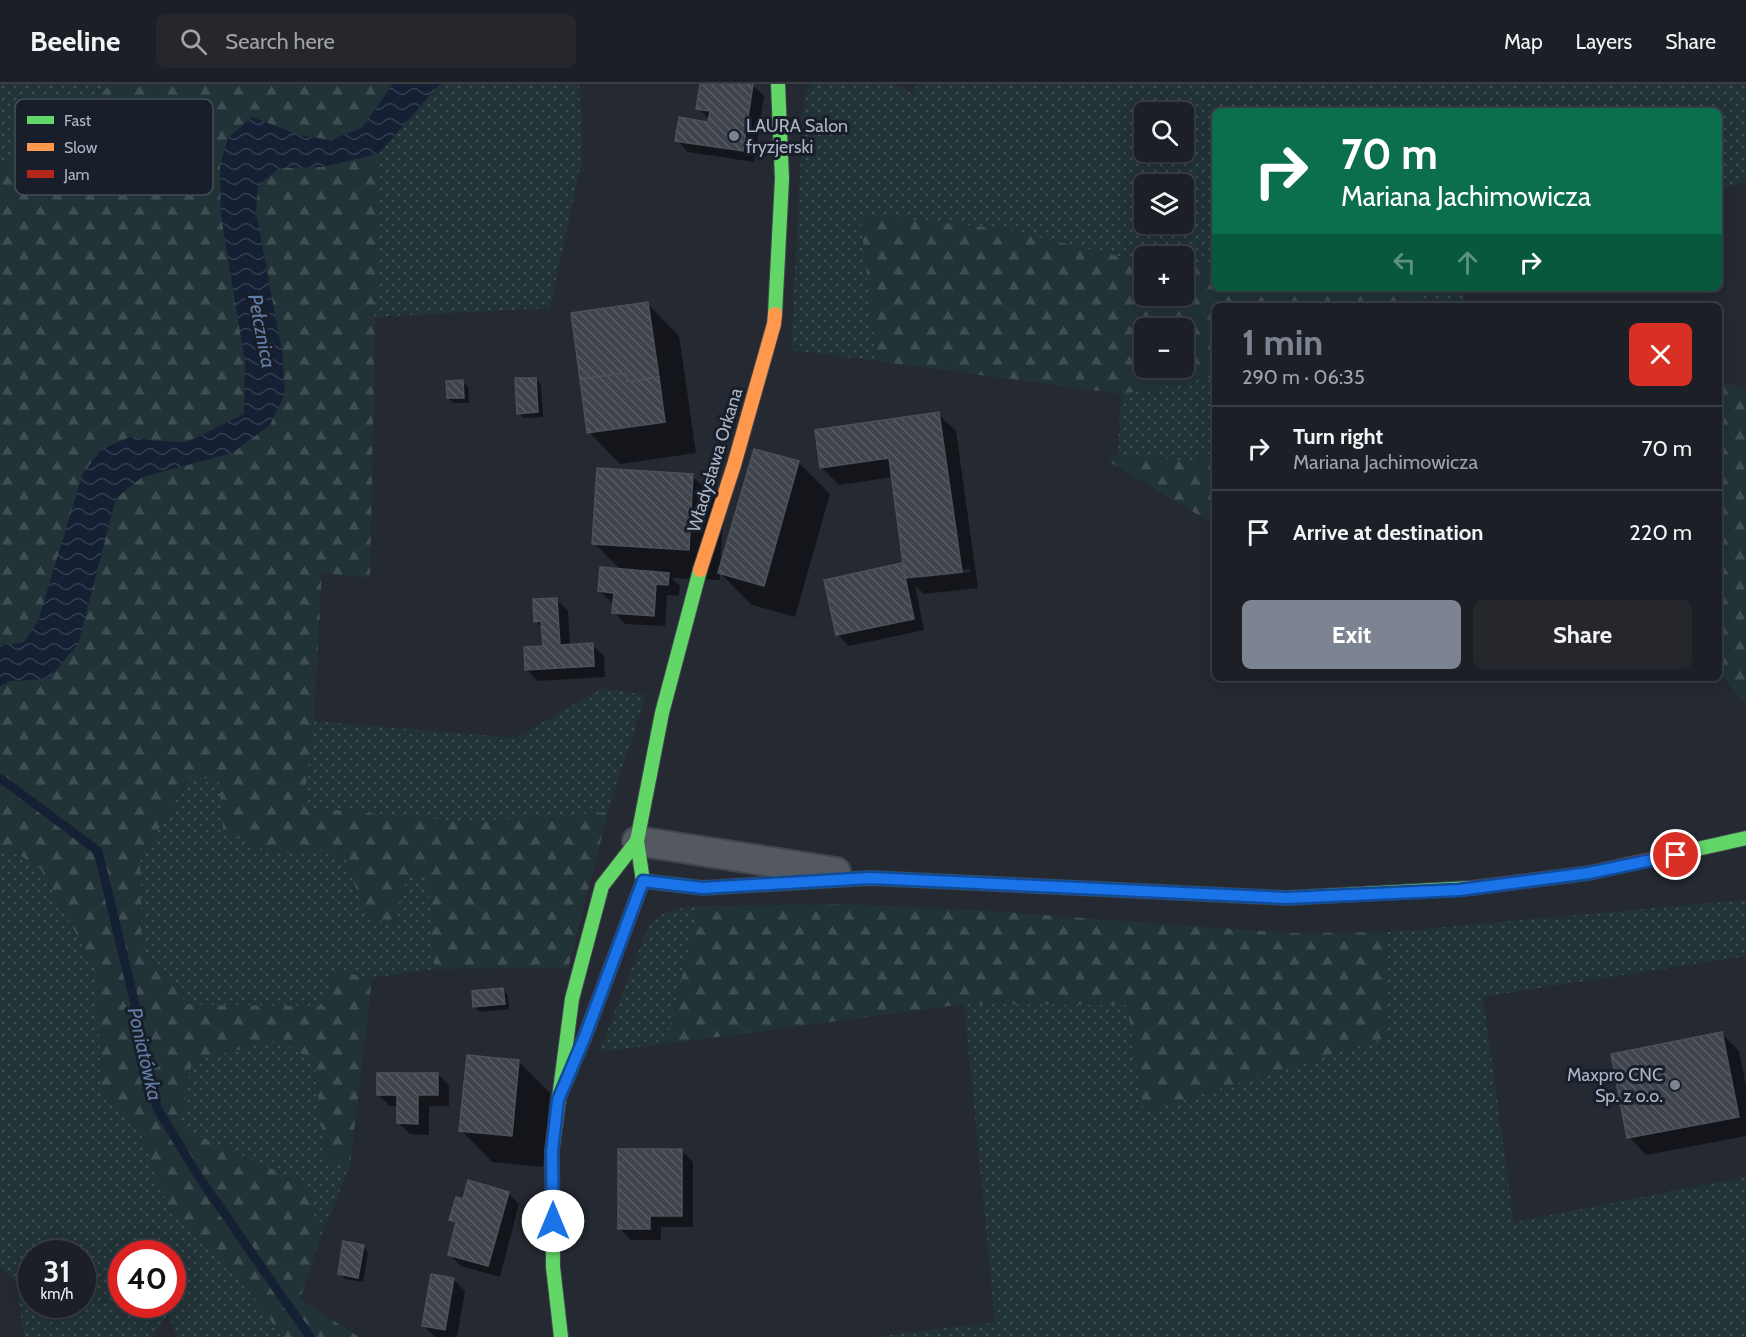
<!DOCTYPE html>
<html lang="en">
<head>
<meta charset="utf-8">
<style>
	:root { --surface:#1c1f25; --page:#25272d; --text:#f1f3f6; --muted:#a0a2a7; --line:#3a3d42; --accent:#7d8491 }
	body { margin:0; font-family:Cabin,sans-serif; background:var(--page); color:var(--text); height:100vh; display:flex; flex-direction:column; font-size:22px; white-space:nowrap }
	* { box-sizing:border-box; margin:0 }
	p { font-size:20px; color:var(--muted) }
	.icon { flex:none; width:33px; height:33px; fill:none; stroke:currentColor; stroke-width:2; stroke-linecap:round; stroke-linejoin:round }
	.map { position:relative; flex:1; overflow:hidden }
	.panel { position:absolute; left:1212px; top:219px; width:510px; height:378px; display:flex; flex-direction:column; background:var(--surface); border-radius:9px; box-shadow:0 3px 15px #0003,0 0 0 2px var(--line) }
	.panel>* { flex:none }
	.guide { position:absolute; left:1212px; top:24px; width:510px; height:183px; border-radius:9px; box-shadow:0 3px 15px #0003,0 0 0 2px var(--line); background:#0b6e4f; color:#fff; overflow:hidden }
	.controls { position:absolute; left:1134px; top:18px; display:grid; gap:12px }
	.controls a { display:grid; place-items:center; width:60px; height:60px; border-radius:9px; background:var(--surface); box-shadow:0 3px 15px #0003,0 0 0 2px var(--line); font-size:30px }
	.speed { position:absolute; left:18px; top:1156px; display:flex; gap:12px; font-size:30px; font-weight:700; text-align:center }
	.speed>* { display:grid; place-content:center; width:78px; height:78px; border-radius:50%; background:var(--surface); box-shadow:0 3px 15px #0003,0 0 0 2px var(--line); line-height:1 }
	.speed small { font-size:15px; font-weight:400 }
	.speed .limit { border:9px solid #d22; background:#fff; color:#111 }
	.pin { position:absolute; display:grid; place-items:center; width:51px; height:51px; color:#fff; margin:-26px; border:3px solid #fff; border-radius:50%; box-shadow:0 2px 6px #0007 }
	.me { position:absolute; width:66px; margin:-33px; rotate:0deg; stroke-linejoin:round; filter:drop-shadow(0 0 4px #0008) }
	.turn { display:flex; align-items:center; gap:21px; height:126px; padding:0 30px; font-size:27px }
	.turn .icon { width:78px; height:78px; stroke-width:2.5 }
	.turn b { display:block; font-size:42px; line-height:51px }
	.lanes { display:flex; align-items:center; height:57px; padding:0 30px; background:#0003; justify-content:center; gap:30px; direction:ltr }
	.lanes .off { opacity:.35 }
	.round { display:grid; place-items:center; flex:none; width:63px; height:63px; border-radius:9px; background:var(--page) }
	.summary { display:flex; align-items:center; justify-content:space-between; height:102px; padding:0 30px }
	h1 { font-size:36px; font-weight:700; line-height:45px; color:var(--accent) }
	.primary-button { display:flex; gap:12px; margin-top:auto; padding:12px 30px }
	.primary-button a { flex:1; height:69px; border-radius:9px; background:var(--accent); color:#fff; font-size:24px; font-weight:700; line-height:69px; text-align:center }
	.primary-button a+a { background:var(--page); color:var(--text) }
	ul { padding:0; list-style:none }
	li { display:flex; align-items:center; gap:18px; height:84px; padding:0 30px; border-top:2px solid var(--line) }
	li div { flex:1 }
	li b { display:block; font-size:22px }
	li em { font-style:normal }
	header { display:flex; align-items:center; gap:36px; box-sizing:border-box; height:84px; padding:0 30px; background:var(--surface); border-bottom:2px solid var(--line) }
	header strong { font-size:28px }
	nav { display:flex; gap:33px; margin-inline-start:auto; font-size:21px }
	.search { width:420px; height:54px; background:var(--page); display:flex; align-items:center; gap:15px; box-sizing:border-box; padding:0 21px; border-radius:9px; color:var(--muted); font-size:22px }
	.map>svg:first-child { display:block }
</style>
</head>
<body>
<header>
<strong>Beeline</strong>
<div class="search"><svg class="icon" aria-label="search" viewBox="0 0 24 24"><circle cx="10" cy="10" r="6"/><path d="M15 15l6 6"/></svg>Search here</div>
<nav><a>Map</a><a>Layers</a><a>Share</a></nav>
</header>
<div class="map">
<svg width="1746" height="1253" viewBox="0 0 1746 1253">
	<defs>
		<pattern id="grass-dots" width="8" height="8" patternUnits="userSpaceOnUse" patternTransform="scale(1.5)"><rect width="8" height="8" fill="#223337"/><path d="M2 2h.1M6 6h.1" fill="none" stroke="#3f4e52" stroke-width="1.8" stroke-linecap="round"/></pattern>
		<pattern id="forest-firs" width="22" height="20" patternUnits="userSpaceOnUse" patternTransform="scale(1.5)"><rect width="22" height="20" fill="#223337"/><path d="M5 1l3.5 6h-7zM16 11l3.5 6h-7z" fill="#3f4e52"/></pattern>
		<pattern id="water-waves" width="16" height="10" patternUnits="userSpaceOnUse" patternTransform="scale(1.5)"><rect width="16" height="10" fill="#152034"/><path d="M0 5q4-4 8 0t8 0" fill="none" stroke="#343e50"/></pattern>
		<pattern id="building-back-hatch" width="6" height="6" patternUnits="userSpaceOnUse" patternTransform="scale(1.5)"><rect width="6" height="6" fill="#3f444c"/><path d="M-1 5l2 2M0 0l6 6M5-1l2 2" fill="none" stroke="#585d64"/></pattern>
	</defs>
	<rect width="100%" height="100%" fill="#252931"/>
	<g fill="url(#grass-dots)" fill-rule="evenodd">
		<path d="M0 0H109L101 11 0 79Z"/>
		<path d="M440 0H579L583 70 550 224 375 233 378 70Z"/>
		<path d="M811 0H895L912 9 917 0H1746V97L1719 106V27H1215V176L1184 186V172H1144V178L1003 145 860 130 877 277 791 266 804 13ZM1144 28H1184V68H1144ZM1144 100H1184V140H1144Z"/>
		<path d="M1433 204H1460L1467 222H1396Z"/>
		<path d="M1215 293V368L1189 377 1118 370 1121 310Z"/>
		<path d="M602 604 646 611 608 728 465 738 303 723 314 637 516 654Z"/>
		<path d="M190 692 218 696 273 770 320 765 347 776 407 793 428 791 434 885 372 894 335 887 324 922 188 921 142 863 140 777Z"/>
		<path d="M0 761 39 782 97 888 101 1003 137 1040 169 1123 234 1185 282 1253H177L168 1231 151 1253H24L16 1199 0 1182ZM32 1170H82V1221H32ZM122 1170H172V1221H122Z"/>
		<path d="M1746 816V872L1483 913 1514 1138 1746 1093V1253H873L995 1238 964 920 1127 921 1144 1028 1385 954 1388 848Z"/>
		<path d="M699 822 666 960 599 968 648 843C660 826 680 824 699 822Z"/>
		<path d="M279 955 314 977 326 1078 350 1082 320 1155 306 1101 180 1043 192 977Z"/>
	</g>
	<g fill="url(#forest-firs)" fill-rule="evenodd">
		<path d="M109 0H393L362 44 329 56 299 51 252 33 220 82 221 131 245 278 244 330 187 358 155 357 130 353 83 389 38 537 24 558 0 562V79L101 11Z"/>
		<path d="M378 70 370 494 322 489 314 637 303 723 465 738 608 728 568 884 434 885 428 791 407 793 394 841 365 832 347 776 320 765 273 770 223 747 219 696 189 692 140 777 142 863 188 921 324 922 334 887 372 894 350 1082 326 1079 314 977 279 956 192 977 180 1043 307 1101 320 1155 300 1215 359 1253H282L234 1185 169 1123 137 1040 101 1003 97 888 39 782 0 761V602L10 597 48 595 78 560 116 414 142 393 232 369 270 341 285 310 282 268 256 128 258 102 279 84 322 83Z"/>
		<path d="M860 130 1003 145 1144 178V212H1184V186L1215 176V204H1433L1396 222H1215V293L1121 310 877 277ZM1184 244V284H1144V244Z"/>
		<path d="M1719 296 1746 306V621L1719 587Z"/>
		<path d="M1215 368V441L1108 377 1118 370 1189 377Z"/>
		<path d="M844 820 990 827 1289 849 1388 848 1385 954 1144 1028 1127 921 964 920 666 960 699 822Z"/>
	</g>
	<path fill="url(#water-waves)" d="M393 0H440L378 70 322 83 279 84 258 102 256 128 282 268 285 310 270 341 232 369 142 393 116 414 78 560 48 595 10 597 0 602V562L24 558 38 537 83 389 102 365 130 353 155 357 187 358 244 330 245 278 221 131 220 82 228 54 252 33 299 51 329 56 362 44Z"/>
	<g fill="#0007" fill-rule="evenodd">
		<path d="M701 0 752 1 764 12 754 78 688 68 677 56 709 39 710 36 698 24Z"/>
		<path d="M648 220 679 252 696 369 620 380 589 348Z"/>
		<path d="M536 295 541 301 543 333 524 334 518 329Z"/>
		<path d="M463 297 468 303 469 319H454L448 314Z"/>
		<path d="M938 330 956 347 978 504 924 510 915 501 924 546 849 562 838 551 901 481 905 485 893 393 839 401 822 384ZM969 485 970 488 919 494V491Z"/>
		<path d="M755 366 799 379 830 410 795 533 752 521 720 489V496L672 494 680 502 679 512 667 511 665 542 625 540 614 528 615 519 611 518 600 507 621 486 594 459 692 392 724 423 720 483Z"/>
		<path d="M556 515 568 527 570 562 592 561 604 572 605 593 538 597 527 586 544 563 543 544 536 537Z"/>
		<path d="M502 906 508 911 509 925 480 928 474 923Z"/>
		<path d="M1722 950 1739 967 1746 1002V1052L1646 1071 1629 1053Z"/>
		<path d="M519 978 550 1009 543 1083 492 1078 461 1046Z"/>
		<path d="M438 990 449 1002V1022H429V1051L410 1050 399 1039V1022H390L378 1011Z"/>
		<path d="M682 1067 693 1078V1143H661V1156H631L619 1144Z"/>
		<path d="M508 1109 519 1120 500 1193 461 1182 449 1170 457 1141 451 1136 464 1117Z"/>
		<path d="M363 1163 368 1168 363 1198 345 1195 339 1189Z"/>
		<path d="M432 1192 454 1196 465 1207 457 1253H435L423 1241Z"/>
	</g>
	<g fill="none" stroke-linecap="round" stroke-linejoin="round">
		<path stroke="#152034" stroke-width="9" d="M0 694 98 767 133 912 157 1024 199 1093 310 1253"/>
	</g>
	<g fill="url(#building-back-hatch)" stroke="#4b515a" stroke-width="1.5">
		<path d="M700 0H753L743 67 675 57 679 33 708 38 710 27 696 25Z"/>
		<path d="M648 218 659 293 627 298 626 289 580 295 571 229Z"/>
		<path d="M626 289 627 298 659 293 665 338 587 349 580 295Z"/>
		<path d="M515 294H536L538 328 517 330Z"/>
		<path d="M463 296 464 314H447L446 297Z"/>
		<path d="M939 328 962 488 905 494 889 374 820 384 815 346Z"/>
		<path d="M754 365 799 377 764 502 718 489Z"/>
		<path d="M597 384 693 390 689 466 592 460Z"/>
		<path d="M902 479 914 535 836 551 824 496Z"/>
		<path d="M600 483 669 489 668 501 656 500 654 532 612 529 614 509 598 507Z"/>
		<path d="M557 514 560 561 593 559 594 582 525 586 524 563 543 562 541 537 534 538 533 515Z"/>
		<path d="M503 904 505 920 473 923 472 907Z"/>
		<path d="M1722 948 1739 1033 1627 1054 1611 970Z"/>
		<path d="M467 971 519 976 512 1052 459 1047Z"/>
		<path d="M377 989H438V1011H418V1040L397 1039V1011H377Z"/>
		<path d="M618 1065H682V1132H650V1145H618Z"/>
		<path d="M468 1096 509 1108 488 1182 448 1171 456 1138 449 1136 456 1113 463 1115Z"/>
		<path d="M343 1157 364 1161 358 1194 338 1190Z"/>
		<path d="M431 1190 454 1194 445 1246 422 1242Z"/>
	</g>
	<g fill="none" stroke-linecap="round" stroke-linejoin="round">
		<defs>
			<path id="street" d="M637 757 836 788"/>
			<g id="fast">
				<path d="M775 230 782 95 778 0"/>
				<path d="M1666 772 1746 754"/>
				<path d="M643 797 703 804 870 794 1287 814 1471 804"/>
				<path d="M558 1016 585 952 643 797 637 757 662 629 700 486"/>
				<path d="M561 1253 553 1183 552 1067 572 915 602 802 637 757"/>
			</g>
			<path id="slow" d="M700 486 734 381 774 240 775 230"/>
			<path id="jam" d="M1471 804 1589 789 1666 772"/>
		</defs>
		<use href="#street" stroke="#42464e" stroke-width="32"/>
		<use href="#fast" stroke="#42464e" stroke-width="16"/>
		<use href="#slow" stroke="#42464e" stroke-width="16"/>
		<use href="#jam" stroke="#42464e" stroke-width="16"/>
		<use href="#street" stroke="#545860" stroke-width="28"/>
		<use href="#fast" stroke="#63d668" stroke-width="14"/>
		<use href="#slow" stroke="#ff974d" stroke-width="14"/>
		<use href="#jam" stroke="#b3261e" stroke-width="14"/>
	</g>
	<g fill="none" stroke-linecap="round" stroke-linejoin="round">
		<defs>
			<path id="route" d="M553 1137 552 1067 558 1016 585 952 643 797 703 804 870 794 1287 814 1459 806 1589 789 1676 771"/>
		</defs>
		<use href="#route" stroke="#114b97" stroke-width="15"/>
		<use href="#route" stroke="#1a73e8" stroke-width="10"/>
	</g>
	<g fill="#7d8491" stroke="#181f2b" stroke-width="2">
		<circle cx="734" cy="52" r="6"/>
		<circle cx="1675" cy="1001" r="6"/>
	</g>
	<g text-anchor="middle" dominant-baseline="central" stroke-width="6" stroke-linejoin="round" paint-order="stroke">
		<g font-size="18" fill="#acb5c4" stroke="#181f2b" text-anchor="start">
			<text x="746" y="42">LAURA Salon<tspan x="746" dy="21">fryzjerski</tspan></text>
			<text x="1663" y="991" text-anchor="end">Maxpro CNC<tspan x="1663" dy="21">Sp. z o.o.</tspan></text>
		</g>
		<g font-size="18" fill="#acb5c4" stroke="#181f2b">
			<text transform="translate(715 376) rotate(-73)">Władysława Orkana</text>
		</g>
		<g font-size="20" font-style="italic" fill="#637da5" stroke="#181f2b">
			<text transform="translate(262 247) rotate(79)">Pełcznica</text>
			<text transform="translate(145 970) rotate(77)">Poniatówka</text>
		</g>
	</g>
	<rect x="15" y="15" width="198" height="96" rx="9" fill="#181f2b" stroke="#444c59" stroke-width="1.5"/>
	<rect x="27" y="32" width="27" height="8" fill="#63d668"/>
	<rect x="27" y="59" width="27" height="8" fill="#ff974d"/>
	<rect x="27" y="86" width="27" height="8" fill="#b3261e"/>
	<g font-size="16" fill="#acb5c4">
		<text x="64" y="42">Fast</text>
		<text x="64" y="69">Slow</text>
		<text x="64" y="96">Jam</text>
	</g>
</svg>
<div class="controls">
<a><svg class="icon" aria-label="search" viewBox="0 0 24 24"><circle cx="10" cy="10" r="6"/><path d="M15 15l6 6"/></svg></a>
<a><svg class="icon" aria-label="layers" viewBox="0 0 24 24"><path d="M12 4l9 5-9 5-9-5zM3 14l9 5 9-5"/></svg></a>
<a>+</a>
<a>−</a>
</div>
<div class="speed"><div>31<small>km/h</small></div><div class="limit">40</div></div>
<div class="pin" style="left:1676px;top:771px;background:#d93025"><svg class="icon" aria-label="arrive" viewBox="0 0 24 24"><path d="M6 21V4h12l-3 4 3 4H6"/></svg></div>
<svg class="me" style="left:553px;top:1137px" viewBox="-20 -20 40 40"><circle r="19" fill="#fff"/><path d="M0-13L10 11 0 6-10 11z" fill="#1a73e8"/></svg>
<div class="guide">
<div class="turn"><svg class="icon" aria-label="right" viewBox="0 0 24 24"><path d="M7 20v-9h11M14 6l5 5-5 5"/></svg><div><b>70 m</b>Mariana Jachimowicza</div></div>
<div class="lanes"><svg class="icon off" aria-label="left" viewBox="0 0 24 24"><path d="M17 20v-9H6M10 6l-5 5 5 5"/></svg><svg class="icon off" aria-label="ahead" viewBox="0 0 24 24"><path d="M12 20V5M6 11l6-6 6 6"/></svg><svg class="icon" aria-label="right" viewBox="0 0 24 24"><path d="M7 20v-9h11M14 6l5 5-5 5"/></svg></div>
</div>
<section class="panel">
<div class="summary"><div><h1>1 min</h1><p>290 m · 06:35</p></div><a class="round" style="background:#d93025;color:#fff"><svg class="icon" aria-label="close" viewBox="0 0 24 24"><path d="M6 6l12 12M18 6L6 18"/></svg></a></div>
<ul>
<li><svg class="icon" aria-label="right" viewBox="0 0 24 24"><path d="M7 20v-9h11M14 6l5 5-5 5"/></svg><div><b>Turn right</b><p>Mariana Jachimowicza</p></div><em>70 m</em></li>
<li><svg class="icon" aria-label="arrive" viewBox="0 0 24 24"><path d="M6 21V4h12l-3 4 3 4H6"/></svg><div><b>Arrive at destination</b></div><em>220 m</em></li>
</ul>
<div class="primary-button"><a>Exit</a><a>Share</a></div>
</section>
</div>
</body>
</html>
